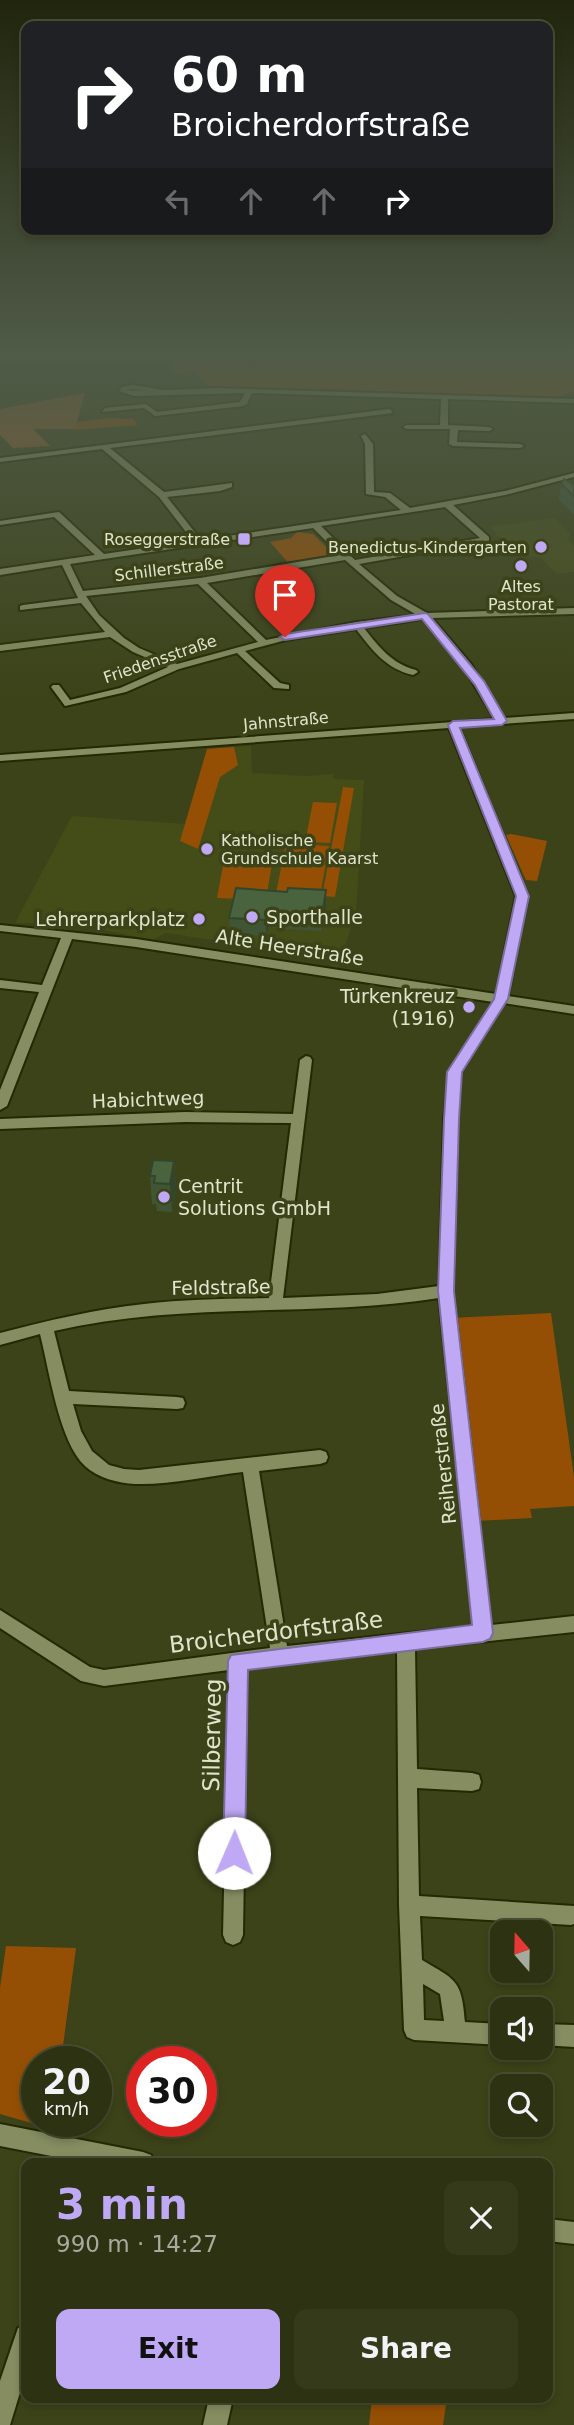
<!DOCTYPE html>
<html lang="en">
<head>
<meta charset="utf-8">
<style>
	:root { --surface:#2d3212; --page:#353a1b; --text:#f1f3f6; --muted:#a7aa9f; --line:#484d32; --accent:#bfa9f4 }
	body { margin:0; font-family:"DejaVu Sans",sans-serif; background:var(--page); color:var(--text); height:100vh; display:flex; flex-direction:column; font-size:26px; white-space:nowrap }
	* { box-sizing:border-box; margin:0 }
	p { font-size:23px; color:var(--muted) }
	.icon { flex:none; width:38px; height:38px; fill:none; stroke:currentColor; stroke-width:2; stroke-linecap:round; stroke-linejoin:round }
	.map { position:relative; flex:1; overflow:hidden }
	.details { position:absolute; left:21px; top:2158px; width:532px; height:245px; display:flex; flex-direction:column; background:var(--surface); border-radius:14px; box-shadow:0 4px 10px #0003,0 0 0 2px var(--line) }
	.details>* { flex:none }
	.banner { position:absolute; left:21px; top:21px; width:532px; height:214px; border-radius:14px; box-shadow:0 4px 10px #0003,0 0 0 2px var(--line); background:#202124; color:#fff; overflow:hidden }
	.needle { width:46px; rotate:340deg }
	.controls { position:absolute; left:490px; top:1920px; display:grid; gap:14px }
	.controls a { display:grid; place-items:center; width:63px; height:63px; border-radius:14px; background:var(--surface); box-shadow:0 4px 10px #0003,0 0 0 2px var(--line); font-size:35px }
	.speed { position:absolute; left:21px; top:2046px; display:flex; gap:14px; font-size:35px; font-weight:700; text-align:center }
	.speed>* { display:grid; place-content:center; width:91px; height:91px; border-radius:50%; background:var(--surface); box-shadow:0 4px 10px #0003,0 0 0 2px var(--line); line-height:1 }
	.speed small { font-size:18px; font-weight:400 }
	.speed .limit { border:10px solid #d22; background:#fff; color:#111 }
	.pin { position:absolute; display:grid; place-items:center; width:60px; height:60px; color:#fff; margin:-72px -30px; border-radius:50% 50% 50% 0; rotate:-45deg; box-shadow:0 0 7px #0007 }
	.pin .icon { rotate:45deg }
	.me { position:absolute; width:77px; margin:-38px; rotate:1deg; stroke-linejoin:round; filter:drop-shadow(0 0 5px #0008) }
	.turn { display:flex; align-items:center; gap:24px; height:147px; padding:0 35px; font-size:32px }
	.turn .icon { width:91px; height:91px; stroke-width:2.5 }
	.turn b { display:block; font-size:49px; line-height:60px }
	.lanes { display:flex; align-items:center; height:66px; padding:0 35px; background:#0003; justify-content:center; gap:35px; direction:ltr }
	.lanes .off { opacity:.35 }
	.round { display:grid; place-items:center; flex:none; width:74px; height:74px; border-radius:14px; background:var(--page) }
	.summary { display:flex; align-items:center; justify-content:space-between; height:119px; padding:0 35px }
	h1 { font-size:42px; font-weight:700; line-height:52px; color:var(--accent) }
	.button { display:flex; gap:14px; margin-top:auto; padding:14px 35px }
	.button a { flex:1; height:80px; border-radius:14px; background:var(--accent); color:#111; font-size:28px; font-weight:700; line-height:80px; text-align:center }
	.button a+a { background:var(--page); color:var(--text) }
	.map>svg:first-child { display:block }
</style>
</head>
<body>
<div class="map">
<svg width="574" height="2425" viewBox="0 0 574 2425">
	<rect width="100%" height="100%" fill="#3c4318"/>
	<g fill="#444c18">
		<path d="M555 518 571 536 567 537 574 546V572L557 574 539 557H525L516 548 510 549 490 527Z"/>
		<path d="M251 746 252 773 305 776 333 774 334 779 364 780 356 913 338 967 330 966 331 961 282 954 283 951 166 933 153 940 83 926V924L15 923 72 816 185 824 207 749Z"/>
	</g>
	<g fill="#954f05">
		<path d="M161 356H574V392L564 394 558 399 209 386 194 372 178 374Z"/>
		<path d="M110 418 133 419 138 425 75 430 77 422Z"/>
		<path d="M297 532 313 534 336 557 291 566 270 542 291 538Z"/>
		<path d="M234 747 238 765 220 777 198 849 180 841 207 749Z"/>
		<path d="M343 787 354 788 335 897 322 896Z"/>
		<path d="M313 802 337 803 330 843 305 842Z"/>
		<path d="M511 834 547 841 537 881 526 880 524 876 506 835Z"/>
		<path d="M286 843 329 846 320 896 276 893Z"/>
		<path d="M225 855 273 857 266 900 217 898Z"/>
		<path d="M551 1313 574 1477V1506L530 1509 532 1518 475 1521 452 1318Z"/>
		<path d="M6 1946 76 1948 61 2061 37 2062V2121H53L52 2129 0 2114V1988Z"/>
		<path d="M372 2398H447L443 2425H369Z"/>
	</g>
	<path fill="#975c2c" d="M85 393 75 429H33L50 446 13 448 0 435V409Z"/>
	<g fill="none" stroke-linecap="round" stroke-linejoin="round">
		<defs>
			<g id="street">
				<path d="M133 385 164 390 217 388 574 399V403L448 399V425L489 427 493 429 489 431 458 430 457 442 520 444 524 446 520 448 453 446 449 444 450 429H407L403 427 407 425H440L441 399 252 393 247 404 243 406 155 416 144 408 102 412 105 408 146 404 157 412 240 402 245 393 134 396 119 391 122 387ZM133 389 146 391 126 390Z"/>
				<path d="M390 409 393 413 110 448 164 492 232 483V487L220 491 167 497 201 540 401 510 385 497 366 494 365 444 361 436 365 434 373 444 374 492 390 493 410 508 505 491 574 473V477L505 495 453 505 489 537V541L359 564 397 596 427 613 574 608V614L432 618 471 664 504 718 574 713V719L459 727 528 896 508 996 574 1006V1014L504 1003 461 1072 458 1119 453 1291 491 1625 574 1616V1632L415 1649 417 1769 472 1773 479 1775 481 1782 479 1789 472 1791 417 1788 419 1896 574 1906V1924L571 1925 420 1916 422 1960C456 1980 462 1980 465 2022L502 2024V2045L414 2040 407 2037 404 2030 399 1905 397 1651 247 1668 243 1935 240 1942 233 1945 226 1942 223 1935 229 1670 104 1686 81 1681 0 1628V1610L90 1667 104 1670 270 1648 243 1472C208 1476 170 1485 135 1484 118 1483 98 1478 85 1466 59 1442 49 1369 40 1334L0 1345V1333C47 1321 95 1309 144 1304 185 1299 227 1299 269 1298L291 1123 185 1122 0 1129V1119L185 1112 293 1114 300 1060 306 1056 310 1057 312 1060 283 1298 377 1294 439 1286 444 1119 449 1072 493 1002 136 947 72 939 7 1106 0 1110V1090L39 992 0 988V980L42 985 61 938 0 931V925L136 939 496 994 516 896 449 728 0 761V755L495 719 464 668 423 619 364 628C379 647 392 664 416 670L418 672 413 675C386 669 372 650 356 629L286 640 245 651 280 683 289 685V689L274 688 237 653 179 669 126 692 65 706 51 687 53 685H59L70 700 120 688 168 667 133 652 110 637 0 651V645L105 632 81 603 20 610V606L23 605 78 598 62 565 0 575V569L95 555 54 517 0 525V521L59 512 104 554 193 541 159 497 102 449 0 462V458ZM445 507 480 538 355 560 321 526ZM313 528 340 555 200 578 83 591 70 564ZM345 560 391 600 417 615 357 622 266 640 207 583ZM198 584 258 642 177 664 139 648 124 638 99 615 86 596ZM439 1298 474 1626 287 1646 259 1471 320 1464 326 1462 328 1457 326 1452 320 1450 139 1470 124 1469 109 1465 92 1451 81 1431 73 1404 177 1409 183 1408 185 1403 183 1398 177 1397 69 1391 54 1331C182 1301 311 1318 439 1298ZM423 1984 440 1994 444 2021 424 2020Z"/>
				<path d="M541 2024 574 2025V2047L541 2045Z"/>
				<path d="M0 2124 143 2152 151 2155 154 2163H87L0 2146Z"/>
				<path d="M548 2219 574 2222V2244L548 2241Z"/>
				<path d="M26 2324V2373L10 2425H0V2381L18 2328Z"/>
				<path d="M209 2398H233L227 2425H203Z"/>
			</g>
		</defs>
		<use href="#street" stroke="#232900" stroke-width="4"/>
		<use href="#street" fill="#858d61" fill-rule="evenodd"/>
	</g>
	<g fill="#3f5536">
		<path d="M561 484 574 485V515L559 500Z"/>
		<path d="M326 890V906L322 931 268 928 266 936 230 934 229 918 287 892Z"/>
		<path d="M174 1161 176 1189 172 1212 157 1211 156 1204H152L150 1176Z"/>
	</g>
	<g fill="#33452c">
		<path d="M326 890V906L322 931V916Z"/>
		<path d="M267 912 268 928 266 936V920Z"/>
		<path d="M174 1161 176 1189 172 1212 170 1184Z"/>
	</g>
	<g fill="#49633f" stroke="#33452c" stroke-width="2">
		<path d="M564 479 574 485V496L561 484Z"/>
		<path d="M236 888 287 892 288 888 326 890 322 916 267 912 266 920 229 918Z"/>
		<path d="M153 1160 174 1161 170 1184 154 1183 155 1176H150Z"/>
	</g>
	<linearGradient id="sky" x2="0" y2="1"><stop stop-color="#21250d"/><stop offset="0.51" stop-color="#505b48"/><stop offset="1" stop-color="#505b48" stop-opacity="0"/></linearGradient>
	<rect width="574" height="696" fill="url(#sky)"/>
	<path fill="#bfa9f4" stroke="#7c6e9f" stroke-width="2" d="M425 613 428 614 484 681 507 721 502 725 460 728 529 896 508 999 462 1072 459 1119 454 1291 493 1633 490 1639 483 1642 248 1670 245 1853 242 1861 234 1864 226 1861 223 1853 228 1661 231 1655 472 1625 438 1291 444 1119 447 1072 494 999 516 896 448 725 453 721 494 719 475 685 422 619 285 640 280 637 285 634Z"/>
	<g fill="#bfa9f4" stroke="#3c4318" stroke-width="2.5">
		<rect x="237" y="532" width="14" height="14" rx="3.5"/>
		<circle cx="541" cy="547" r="7"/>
		<circle cx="521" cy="566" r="7"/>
		<circle cx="207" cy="849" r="7"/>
		<circle cx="252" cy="917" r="7"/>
		<circle cx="199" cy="919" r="7"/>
		<circle cx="469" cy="1007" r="7"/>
		<circle cx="164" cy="1197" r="7"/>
	</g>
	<g text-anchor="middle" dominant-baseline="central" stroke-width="7" stroke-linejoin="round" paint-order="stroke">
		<g font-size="16" fill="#e0e5cd" stroke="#3c4318" text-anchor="end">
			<text x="230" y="539">Roseggerstraße</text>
			<text x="527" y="547">Benedictus-Kindergarten</text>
			<text x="521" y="586" text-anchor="middle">Altes<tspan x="521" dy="18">Pastorat</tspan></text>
			<text x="221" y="840" text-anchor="start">Katholische<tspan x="221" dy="18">Grundschule Kaarst</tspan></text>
		</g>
		<g font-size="16" fill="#e0e5cd" stroke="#3c4318">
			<text transform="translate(169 569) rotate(-7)">Schillerstraße</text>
			<text transform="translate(160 659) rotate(-19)">Friedensstraße</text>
			<text transform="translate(286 721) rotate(-5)">Jahnstraße</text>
		</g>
		<g font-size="19" fill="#e0e5cd" stroke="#3c4318" text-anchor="start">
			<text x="266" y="917">Sporthalle</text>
			<text x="185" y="919" text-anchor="end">Lehrerparkplatz</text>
			<text x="455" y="996" text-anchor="end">Türkenkreuz<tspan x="455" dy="22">(1916)</tspan></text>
			<text x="178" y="1186">Centrit<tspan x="178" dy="22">Solutions GmbH</tspan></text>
		</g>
		<g font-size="19" fill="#e0e5cd" stroke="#3c4318">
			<text transform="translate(290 947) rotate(9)">Alte Heerstraße</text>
			<text transform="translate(148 1099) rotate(-2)">Habichtweg</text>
			<text transform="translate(221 1287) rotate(-1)">Feldstraße</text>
			<text transform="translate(443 1464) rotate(-96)">Reiherstraße</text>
		</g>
		<g font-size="23" fill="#e0e5cd" stroke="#3c4318">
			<text transform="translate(276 1632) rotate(-7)">Broicherdorfstraße</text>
			<text transform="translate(212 1735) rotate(-89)">Silberweg</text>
		</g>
	</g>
</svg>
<div class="controls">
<a><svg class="needle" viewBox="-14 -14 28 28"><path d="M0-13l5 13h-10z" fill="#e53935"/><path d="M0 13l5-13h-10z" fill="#a7aa9f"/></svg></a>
<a><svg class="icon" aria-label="sound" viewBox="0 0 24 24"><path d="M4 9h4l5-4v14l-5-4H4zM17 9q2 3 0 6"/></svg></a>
<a><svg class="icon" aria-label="search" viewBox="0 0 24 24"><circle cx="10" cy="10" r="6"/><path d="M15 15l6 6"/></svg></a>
</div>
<div class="speed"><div>20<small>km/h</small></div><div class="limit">30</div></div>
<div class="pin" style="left:285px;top:637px;background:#d93025"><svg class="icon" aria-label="arrive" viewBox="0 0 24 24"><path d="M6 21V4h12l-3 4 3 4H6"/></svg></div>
<svg class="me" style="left:234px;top:1853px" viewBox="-20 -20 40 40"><circle r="19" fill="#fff"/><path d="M0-13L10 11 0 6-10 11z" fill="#bfa9f4"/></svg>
<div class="banner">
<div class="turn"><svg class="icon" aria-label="right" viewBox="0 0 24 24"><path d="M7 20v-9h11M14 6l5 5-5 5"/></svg><div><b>60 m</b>Broicherdorfstraße</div></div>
<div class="lanes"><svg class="icon off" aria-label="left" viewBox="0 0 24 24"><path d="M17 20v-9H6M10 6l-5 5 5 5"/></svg><svg class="icon off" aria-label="ahead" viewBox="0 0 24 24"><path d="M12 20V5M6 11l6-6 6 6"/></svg><svg class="icon off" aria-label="ahead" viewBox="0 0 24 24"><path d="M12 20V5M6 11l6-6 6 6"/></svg><svg class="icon" aria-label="right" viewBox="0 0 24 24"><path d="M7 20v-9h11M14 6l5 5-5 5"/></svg></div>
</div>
<section class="details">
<div class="summary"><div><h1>3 min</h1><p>990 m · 14:27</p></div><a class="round"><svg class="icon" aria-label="close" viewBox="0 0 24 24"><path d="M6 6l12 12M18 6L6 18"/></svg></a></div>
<div class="button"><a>Exit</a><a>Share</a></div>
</section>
</div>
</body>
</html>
